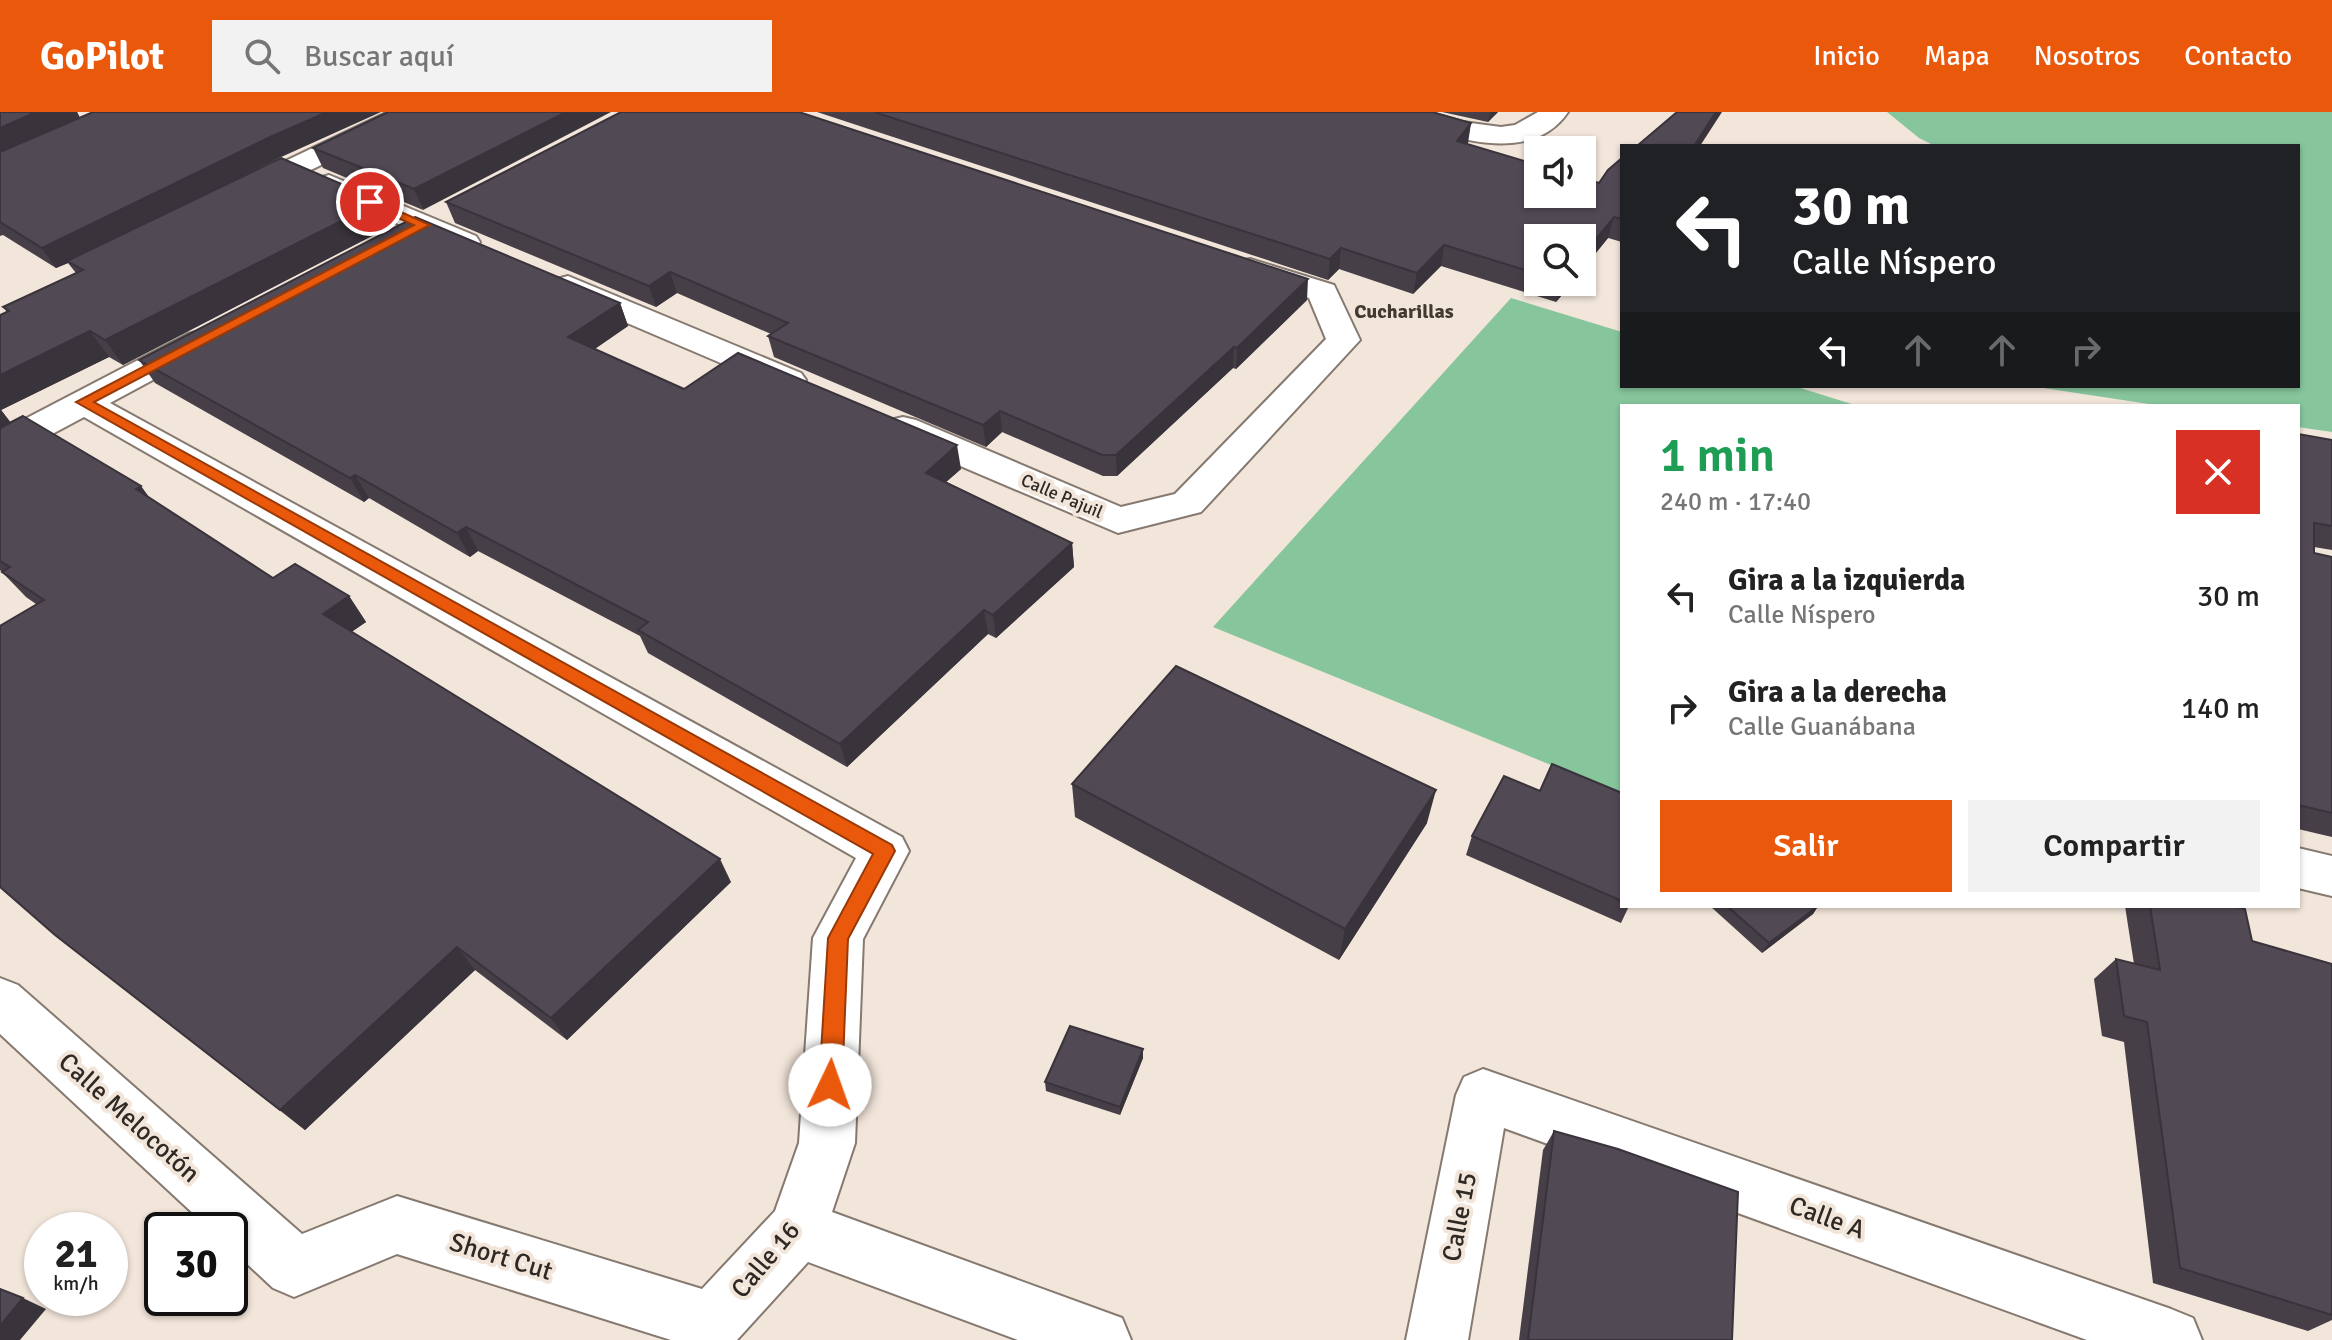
<!DOCTYPE html>
<html lang="es">
<head>
<meta charset="utf-8">
<style>
	:root { --surface:#fff; --page:#f2f2f2; --text:#222; --muted:#767676; --accent:#ea580c }
	body { margin:0; font-family:Signika,sans-serif; background:var(--page); color:var(--text); height:100vh; display:flex; flex-direction:column; font-size:30px; white-space:nowrap }
	* { box-sizing:border-box; margin:0 }
	p { font-size:26px; color:var(--muted) }
	.icon { flex:none; width:44px; height:44px; fill:none; stroke:currentColor; stroke-width:2; stroke-linecap:round; stroke-linejoin:round }
	.map { position:relative; flex:1; overflow:hidden }
	.details { position:absolute; left:1620px; top:292px; width:680px; height:504px; display:flex; flex-direction:column; background:var(--surface); border-radius:0px; box-shadow:0 2px 6px #0004 }
	.details>* { flex:none }
	.top-card { position:absolute; left:1620px; top:32px; width:680px; height:244px; border-radius:0px; box-shadow:0 2px 6px #0004; background:#202124; color:#fff; overflow:hidden }
	.controls { position:absolute; left:1524px; top:24px; display:grid; gap:16px }
	.controls a { display:grid; place-items:center; width:72px; height:72px; border-radius:0px; background:var(--surface); box-shadow:0 2px 6px #0004; font-size:40px }
	.speed { position:absolute; left:24px; top:1100px; display:flex; gap:16px; font-size:40px; font-weight:700; text-align:center }
	.speed>* { display:grid; place-content:center; width:104px; height:104px; border-radius:50%; background:var(--surface); box-shadow:0 2px 6px #0004; line-height:1 }
	.speed small { font-size:20px; font-weight:400 }
	.speed .limit { border:4px solid #111; border-radius:12px; background:#fff; color:#111 }
	.pin { position:absolute; display:grid; place-items:center; width:68px; height:68px; color:#fff; margin:-34px; border:4px solid #fff; border-radius:50%; box-shadow:0 2px 8px #0007 }
	.me { position:absolute; width:88px; margin:-44px; rotate:3deg; stroke-linejoin:round; filter:drop-shadow(0 0 6px #0008) }
	.turn { display:flex; align-items:center; gap:28px; height:168px; padding:0 40px; font-size:36px }
	.turn .icon { width:104px; height:104px; stroke-width:2.5 }
	.turn b { display:block; font-size:56px; line-height:68px }
	.lanes { display:flex; align-items:center; height:76px; padding:0 40px; background:#0003; justify-content:center; gap:40px; direction:ltr }
	.lanes .off { opacity:.35 }
	.round { display:grid; place-items:center; flex:none; width:84px; height:84px; border-radius:0px; background:var(--page) }
	.head { display:flex; align-items:center; justify-content:space-between; height:136px; padding:0 40px }
	h1 { font-size:48px; font-weight:600; line-height:60px; color:#1e9e55 }
	.cta { display:flex; gap:16px; margin-top:auto; padding:16px 40px }
	.cta a { flex:1; height:92px; border-radius:0px; background:var(--accent); color:#fff; font-size:32px; font-weight:600; line-height:92px; text-align:center }
	.cta a+a { background:var(--page); color:var(--text) }
	ul { padding:0; list-style:none }
	li { display:flex; align-items:center; gap:24px; height:112px; padding:0 40px }
	li div { flex:1 }
	li b { display:block; font-size:30px }
	li em { font-style:normal }
	header { display:flex; align-items:center; gap:48px; box-sizing:border-box; height:112px; padding:0 40px; background:var(--accent); color:#fff }
	header strong { font-size:38px }
	nav { display:flex; gap:44px; margin-inline-start:auto; font-size:28px }
	.search { width:560px; height:72px; background:var(--page); display:flex; align-items:center; gap:20px; box-sizing:border-box; padding:0 28px; border-radius:0px; color:var(--muted); font-size:30px }
	.map>svg:first-child { display:block }
</style>
</head>
<body>
<header>
<strong>GoPilot</strong>
<div class="search"><svg class="icon" aria-label="search" viewBox="0 0 24 24"><circle cx="10" cy="10" r="6"/><path d="M15 15l6 6"/></svg>Buscar aquí</div>
<nav><a>Inicio</a><a>Mapa</a><a>Nosotros</a><a>Contacto</a></nav>
</header>
<div class="map">
<svg width="2332" height="1228" viewBox="0 0 2332 1228">
	<rect width="100%" height="100%" fill="#f2e5da"/>
	<g fill="#87c69d">
		<path d="M1887 0H2332V320L2298 315V294H2162L2031 274H2298V34H1935L1919 26Z"/>
		<path d="M1511 186 1622 220V274H1794L1858 294H1622V682L1213 515Z"/>
	</g>
	<g fill="none" stroke-linecap="round" stroke-linejoin="round">
		<defs>
			<g id="street">
				<path d="M388 0H422L418 6 253 86 243 89 233 86 228 80 233 74Z"/>
				<path d="M1386 0H1428L1463 10 1501 15 1515 13 1538 0H1568C1529 58 1441 21 1390 6Z"/>
				<path d="M329 63 476 124 480 130 476 136 465 139 454 136 319 78 315 72 319 66Z"/>
				<path d="M1250 147 1334 173 1360 228 1201 400 1118 421 890 324 885 316 890 308 903 305 916 308 1121 395 1175 382 1326 227 1309 186 1239 163 1234 156 1239 149Z"/>
				<path d="M568 164 801 261 806 268 801 275 789 278 777 275 557 181 552 174 557 167Z"/>
				<path d="M200 219 212 222 217 229 212 236 110 291 902 725 909 739 863 827 855 1031 832 1100 1122 1206 1131 1228H1018L808 1150 737 1228H671L397 1142 294 1185 273 1176 230 1136V1118H211L0 922V866L18 873 302 1122 397 1084 702 1177 775 1099 799 1031 813 826 856 746 84 305 13 343 0 346V320L188 222Z"/>
				<path d="M2298 736 2332 744V784L2298 776Z"/>
				<path d="M1483 957 2171 1197 2193 1206 2202 1228H2087L1504 1016 1468 1228H1406L1456 983 1464 965Z"/>
			</g>
		</defs>
		<use href="#street" stroke="#857970" stroke-width="4"/>
		<use href="#street" fill="#fff" fill-rule="evenodd"/>
	</g>
	<g fill="#463f48">
		<path d="M0 0H77L80 6 279 46 216 77 381 89 393 113 123 253 109 245 1 298 11 311 150 386 273 466 349 484 366 510 351 520 731 770 567 928 475 858 305 1018 55 823 36 492 26 485 0 458V203L7 200 3 195 76 161 68 151 56 156 3 123 0 124Z"/>
		<path d="M388 0 423 98 323 56 313 36Z"/>
		<path d="M817 0H1432L1471 11 1467 32 1599 71 1622 46V130L1608 126 1582 158V126H1538V170H1573L1556 190 1441 154 1413 182 1339 157 1328 168Z"/>
		<path d="M1442 0H1498L1488 10Z"/>
		<path d="M446 90 1307 188 1236 257 1233 256 1117 364H1103L1002 320 986 335 774 245 768 224 771 222 677 181 656 195 455 111Z"/>
		<path d="M620 191 628 214 595 237 684 277 961 357 946 370 1072 431 1074 455 996 526 988 522 847 655 648 541 640 524 478 439 470 445 369 386 364 390 155 271 139 248Z"/>
		<path d="M2298 322 2332 328V438L2314 435V441L2332 445V725L2298 717Z"/>
		<path d="M1072 672 1427 711 1339 848 1075 705Z"/>
		<path d="M1540 679 1622 681V794H1629L1621 811 1466 743 1472 724Z"/>
		<path d="M1710 794H1818L1813 802 1762 841Z"/>
		<path d="M2125 794H2233L2252 829 2332 852V1208L2308 1219 2153 1171 2124 930 2102 924 2094 867 2116 847 2134 852Z"/>
		<path d="M1143 937V946L1120 1003 1046 979 1045 970Z"/>
		<path d="M1554 1019 1732 1228H1519L1543 1038Z"/>
	</g>
	<g fill="#39333b">
		<path d="M36 0H77L80 6 0 42V16Z"/>
		<path d="M327 0H381L279 46 69 150 67 149 68 151 56 156 42 136 268 26Z"/>
		<path d="M566 0H611L423 98 414 77Z"/>
		<path d="M1490 0H1498L1488 10Z"/>
		<path d="M1716 0H1722L1700 34H1694Z"/>
		<path d="M1471 11 1468 31 1453 49 1457 29Z"/>
		<path d="M381 89 393 113 123 253 105 228Z"/>
		<path d="M1614 105 1608 126 1582 158V144Z"/>
		<path d="M1444 133 1441 154 1413 182 1417 161Z"/>
		<path d="M1341 136 1339 157 1328 168 1330 147Z"/>
		<path d="M670 160 677 181 656 195 649 174Z"/>
		<path d="M1308 167 1307 188 1236 257 1237 236Z"/>
		<path d="M1562 170H1573L1556 190Z"/>
		<path d="M620 191 628 214 578 248 568 225Z"/>
		<path d="M90 219 109 245 1 298 11 311 0 318V263Z"/>
		<path d="M1234 235 1233 256 1117 364 1116 343Z"/>
		<path d="M1000 299 1002 320 986 335 983 313Z"/>
		<path d="M957 333 961 357 930 384 926 361Z"/>
		<path d="M355 363 369 386 364 390 350 366Z"/>
		<path d="M141 374 160 400 136 377Z"/>
		<path d="M466 415 478 439 470 445 457 421Z"/>
		<path d="M1072 431 1074 455 996 526 993 503Z"/>
		<path d="M349 484 366 510 340 528 323 502Z"/>
		<path d="M984 498 988 522 847 655 840 632Z"/>
		<path d="M1436 678 1427 711 1339 848 1345 817Z"/>
		<path d="M720 747 731 770 567 928 551 906Z"/>
		<path d="M1818 794 1813 802 1762 841 1769 831Z"/>
		<path d="M457 835 475 858 305 1018 280 998Z"/>
		<path d="M1143 937V946L1120 1003V995Z"/>
		<path d="M23 1186 46 1197 20 1228H0V1214Z"/>
	</g>
	<g fill="#514954" stroke="#39333b" stroke-width="2">
		<path d="M0 0H36L0 16Z"/>
		<path d="M93 0H327L268 26 42 136 0 110V40Z"/>
		<path d="M388 0H566L414 77 313 36Z"/>
		<path d="M621 0H799L1308 167 1237 236 1234 235 1116 343H1102L1000 299 983 313 768 224 788 211 670 160 649 174 446 90Z"/>
		<path d="M874 0H1432L1471 11 1457 29 1538 53V82H1582V66L1599 71 1608 58 1622 46V107L1614 105 1582 144V126H1538V162L1444 133 1417 161 1341 136 1330 147Z"/>
		<path d="M1677 0H1716L1694 34H1637Z"/>
		<path d="M281 46 381 89 105 228 90 219 0 263V203L9 199 3 195 83 158 67 149Z"/>
		<path d="M415 105 620 191 568 225 684 277 738 241 957 333 926 361 1072 431 993 503 984 498 840 632 638 518 648 510 466 415 457 421 355 363 350 366 139 248Z"/>
		<path d="M23 304 141 374 136 377 273 466 295 452 349 484 323 502 720 747 551 906 457 835 280 998 55 823 0 775V514L44 488 2 460 10 455 0 449V316Z"/>
		<path d="M2298 322 2332 328V414L2314 411V441L2332 445V701L2298 693Z"/>
		<path d="M1176 554 1436 678 1345 817 1072 672Z"/>
		<path d="M1552 652 1622 681V789L1472 724 1504 664 1540 679Z"/>
		<path d="M1727 794H1818L1769 831Z"/>
		<path d="M2150 794H2233L2245 797 2252 829 2332 852V1203L2180 1156 2147 910 2124 904 2116 847 2160 858Z"/>
		<path d="M1070 914 1143 937 1120 995 1045 970Z"/>
		<path d="M1554 1019 1618 1037 1738 1080 1732 1228H1528Z"/>
		<path d="M0 1177 23 1186 0 1214Z"/>
	</g>
	<path fill="#ea580c" stroke="#983908" stroke-width="2" d="M370 86 430 113 94 290 892 733 895 739 848 827 842 973 838 980 830 983 822 980 819 973 828 826 873 742 76 290 414 113 366 92V87Z"/>
	<g text-anchor="middle" dominant-baseline="central" stroke-width="8" stroke-linejoin="round" paint-order="stroke">
		<g font-size="18" fill="#2e2925" stroke="#f2e5da">
			<text transform="translate(1062 384) rotate(23)">Calle Pajuil</text>
		</g>
		<g font-size="20" font-weight="bold" fill="#443931" stroke="#f2e5da">
			<text x="1404" y="199">Cucharillas</text>
		</g>
		<g font-size="26" fill="#2e2925" stroke="#f2e5da">
			<text transform="translate(129 1006) rotate(42)">Calle Melocotón</text>
			<text transform="translate(1460 1105) rotate(-79)">Calle 15</text>
			<text transform="translate(1827 1106) rotate(20)">Calle A</text>
			<text transform="translate(501 1145) rotate(17)">Short Cut</text>
			<text transform="translate(766 1148) rotate(-50)">Calle 16</text>
		</g>
	</g>
</svg>
<div class="controls">
<a><svg class="icon" aria-label="sound" viewBox="0 0 24 24"><path d="M4 9h4l5-4v14l-5-4H4zM17 9q2 3 0 6"/></svg></a>
<a><svg class="icon" aria-label="search" viewBox="0 0 24 24"><circle cx="10" cy="10" r="6"/><path d="M15 15l6 6"/></svg></a>
</div>
<div class="speed"><div>21<small>km/h</small></div><div class="limit">30</div></div>
<div class="pin" style="left:370px;top:90px;background:#d93025"><svg class="icon" aria-label="arrive" viewBox="0 0 24 24"><path d="M6 21V4h12l-3 4 3 4H6"/></svg></div>
<svg class="me" style="left:830px;top:973px" viewBox="-20 -20 40 40"><circle r="19" fill="#fff"/><path d="M0-13L10 11 0 6-10 11z" fill="#ea580c"/></svg>
<div class="top-card">
<div class="turn"><svg class="icon" aria-label="left" viewBox="0 0 24 24"><path d="M17 20v-9H6M10 6l-5 5 5 5"/></svg><div><b>30 m</b>Calle Níspero</div></div>
<div class="lanes"><svg class="icon" aria-label="left" viewBox="0 0 24 24"><path d="M17 20v-9H6M10 6l-5 5 5 5"/></svg><svg class="icon off" aria-label="ahead" viewBox="0 0 24 24"><path d="M12 20V5M6 11l6-6 6 6"/></svg><svg class="icon off" aria-label="ahead" viewBox="0 0 24 24"><path d="M12 20V5M6 11l6-6 6 6"/></svg><svg class="icon off" aria-label="right" viewBox="0 0 24 24"><path d="M7 20v-9h11M14 6l5 5-5 5"/></svg></div>
</div>
<section class="details">
<div class="head"><div><h1>1 min</h1><p>240 m · 17:40</p></div><a class="round" style="background:#d93025;color:#fff"><svg class="icon" aria-label="close" viewBox="0 0 24 24"><path d="M6 6l12 12M18 6L6 18"/></svg></a></div>
<ul>
<li><svg class="icon" aria-label="left" viewBox="0 0 24 24"><path d="M17 20v-9H6M10 6l-5 5 5 5"/></svg><div><b>Gira a la izquierda</b><p>Calle Níspero</p></div><em>30 m</em></li>
<li><svg class="icon" aria-label="right" viewBox="0 0 24 24"><path d="M7 20v-9h11M14 6l5 5-5 5"/></svg><div><b>Gira a la derecha</b><p>Calle Guanábana</p></div><em>140 m</em></li>
</ul>
<div class="cta"><a>Salir</a><a>Compartir</a></div>
</section>
</div>
</body>
</html>
